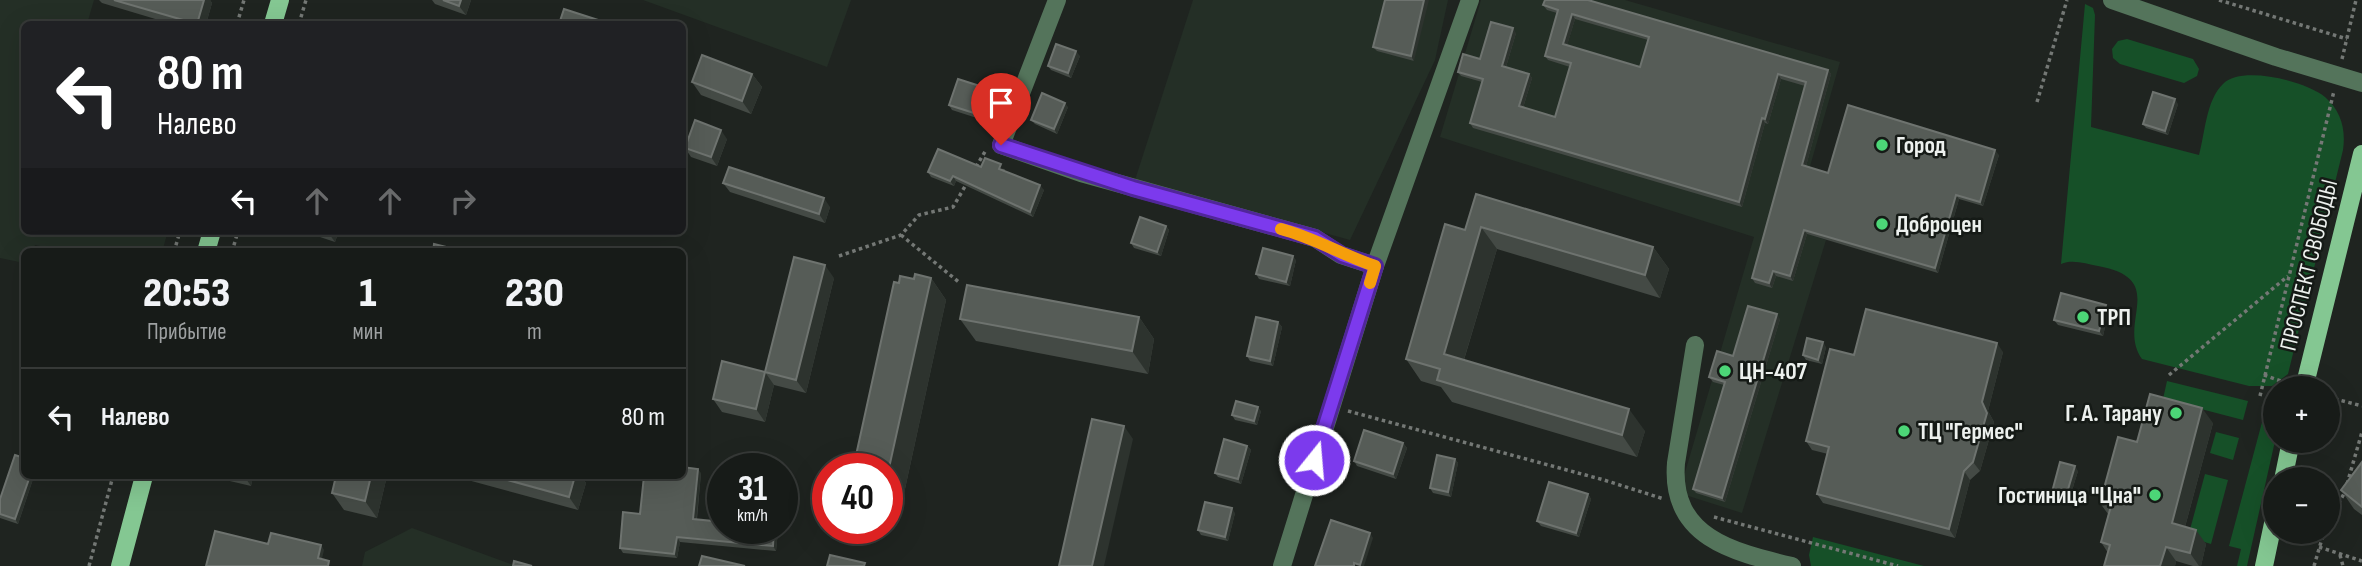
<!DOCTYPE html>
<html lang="ru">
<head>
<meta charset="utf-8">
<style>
	:root { --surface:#171b18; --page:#242825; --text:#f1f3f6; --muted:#9ea1a2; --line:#363937 }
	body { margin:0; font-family:"Sofia Sans Condensed",sans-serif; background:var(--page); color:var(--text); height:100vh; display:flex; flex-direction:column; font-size:26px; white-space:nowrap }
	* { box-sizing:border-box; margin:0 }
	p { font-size:23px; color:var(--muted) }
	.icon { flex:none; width:38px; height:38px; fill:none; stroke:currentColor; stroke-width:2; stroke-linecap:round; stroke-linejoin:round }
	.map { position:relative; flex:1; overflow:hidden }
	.panel { position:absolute; left:21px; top:248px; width:665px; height:231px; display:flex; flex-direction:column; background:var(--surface); border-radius:10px; box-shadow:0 7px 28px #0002,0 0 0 2px var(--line) }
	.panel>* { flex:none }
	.guide { position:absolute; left:21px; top:21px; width:665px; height:214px; border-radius:10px; box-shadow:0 7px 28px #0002,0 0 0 2px var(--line); background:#202124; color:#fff; overflow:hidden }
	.buttons { position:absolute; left:2263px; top:376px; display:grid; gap:14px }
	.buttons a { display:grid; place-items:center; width:77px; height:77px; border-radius:50%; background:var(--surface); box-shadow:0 7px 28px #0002,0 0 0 2px var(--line); font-size:35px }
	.speed { position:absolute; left:707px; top:453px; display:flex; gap:14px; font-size:35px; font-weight:700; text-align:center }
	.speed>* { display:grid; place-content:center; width:91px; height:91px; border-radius:50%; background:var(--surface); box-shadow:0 7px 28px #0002,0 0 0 2px var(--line); line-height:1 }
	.speed small { font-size:18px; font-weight:400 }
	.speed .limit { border:10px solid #d22; background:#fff; color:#111 }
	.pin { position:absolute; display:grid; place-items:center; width:60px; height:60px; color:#fff; margin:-72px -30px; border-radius:50% 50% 50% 0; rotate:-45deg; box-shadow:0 0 7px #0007 }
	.pin .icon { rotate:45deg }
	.me { position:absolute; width:77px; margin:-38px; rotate:17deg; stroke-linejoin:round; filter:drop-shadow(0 0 5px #0008) }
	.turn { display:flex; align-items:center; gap:24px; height:147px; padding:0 21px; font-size:32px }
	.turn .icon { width:91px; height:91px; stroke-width:2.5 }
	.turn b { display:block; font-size:49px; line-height:60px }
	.lanes { display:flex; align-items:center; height:66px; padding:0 21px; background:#0003; justify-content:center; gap:35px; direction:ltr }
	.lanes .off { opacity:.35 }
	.eta { display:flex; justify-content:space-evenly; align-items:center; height:119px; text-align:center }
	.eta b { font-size:42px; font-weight:800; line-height:49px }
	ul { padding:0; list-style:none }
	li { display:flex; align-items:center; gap:21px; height:98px; padding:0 21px; border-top:2px solid var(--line) }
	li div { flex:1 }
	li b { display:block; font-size:26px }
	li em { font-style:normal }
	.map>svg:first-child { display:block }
</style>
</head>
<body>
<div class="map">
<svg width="2362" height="566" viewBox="0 0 2362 566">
	<rect width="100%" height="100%" fill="#1f2420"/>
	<g fill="#242f26">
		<path d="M0 0H94L87 24H24V231H168L162 252H65L35 245 33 252H24V263L0 258Z"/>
		<path d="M643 0H851L827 67Z"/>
		<path d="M1193 0H1448L1435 60 1350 240 1135 180Z"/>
		<path d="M1481 0H1625L1840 62 1792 229 1826 240 1742 513 1679 493 1754 237 1440 137Z"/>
		<path d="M412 528 516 566H362L365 552Z"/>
	</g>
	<g fill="#165028">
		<path d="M2085 4 2093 8 2095 15 2091 127 2199 155C2205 134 2206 100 2223 84 2241 65 2306 81 2325 97 2341 111 2346 129 2343 150L2288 374 2272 386H2249L2142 359C2116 323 2170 279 2098 266 2086 264 2073 259 2061 264Z"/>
		<path d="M2127 39 2193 59 2199 69 2197 76 2184 83 2120 64 2113 58 2112 49 2118 41Z"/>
		<path d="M2167 381 2248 401 2243 420 2163 399Z"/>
		<path d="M2271 406H2275V441L2247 566H2237L2241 549 2229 546 2265 411Z"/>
		<path d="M2216 432 2239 438 2233 460 2210 453Z"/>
		<path d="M2205 474 2228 480 2211 544 2188 537Z"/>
		<path d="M1813 537 1924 566H1811L1809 555Z"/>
	</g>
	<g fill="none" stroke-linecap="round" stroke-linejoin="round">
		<g stroke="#747875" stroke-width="3.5" stroke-dasharray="3.5 3.5" stroke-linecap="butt">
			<path d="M2219 0 2347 39"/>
			<path d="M237 24 244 0"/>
			<path d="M299 24 306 0"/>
			<path d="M2342 59 2356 0"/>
			<path d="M2037 102 2067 0"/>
			<path d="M976 167 986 150"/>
			<path d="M901 235 960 283"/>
			<path d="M174 252 180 231"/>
			<path d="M232 252 238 231"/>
			<path d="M839 256 901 235 919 215 953 207 967 183"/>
			<path d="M2169 375 2288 276"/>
			<path d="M2264 375 2289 384"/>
			<path d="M2260 396 2334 91"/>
			<path d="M2328 397 2362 406"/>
			<path d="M1348 411 1604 480 1664 499"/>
			<path d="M2347 484 2362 432"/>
			<path d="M1714 517 1898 566"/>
			<path d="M2328 522 2345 492"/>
			<path d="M2319 547 2362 561"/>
			<path d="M2340 555 2343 566"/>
			<path d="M89 566 113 476"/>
			<path d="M2314 566 2324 532"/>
		</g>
		<g stroke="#54745b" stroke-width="18">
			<path d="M1057 0 1001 145 1081 173 1315 238 1341 255 1375 266"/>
			<path d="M2112 0 2276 57 2362 83"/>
			<path d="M1695 345 1676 463C1670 537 1732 552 1792 566"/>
			<path d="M1282 566 1375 266 1470 0"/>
		</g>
		<g stroke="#84c792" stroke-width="18">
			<path d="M273 24 280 0"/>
			<path d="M206 252 212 231"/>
			<path d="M2304 388 2362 154"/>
			<path d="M2283 480 2291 441"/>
			<path d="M120 566 144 476"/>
			<path d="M2264 566 2275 514"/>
		</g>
	</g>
	<g fill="#444a45" fill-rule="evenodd">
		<path d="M99 0H210L212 3 206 24H172L102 3Z"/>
		<path d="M432 0H471L466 15 435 4Z"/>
		<path d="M1385 0 1414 61 1377 51 1373 47Z"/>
		<path d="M1543 5 1828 70 1831 74 1806 166 1828 173 1999 155 1983 206 1959 199 1938 273 1807 234 1793 281 1776 276 1772 288 1755 283 1752 278 1805 86 1781 79 1768 124 1765 123 1742 207 1473 128 1470 123 1482 82 1461 76 1458 72 1480 59 1516 33 1506 67 1529 74 1532 78 1523 108 1555 117 1570 67 1548 60 1545 56 1557 13 1547 10ZM1575 19 1648 40 1640 67 1567 45Z"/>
		<path d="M1080 56 1071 78 1051 70 1048 66Z"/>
		<path d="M752 74 762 87 751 114 701 95 692 82Z"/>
		<path d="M986 88 989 92 980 119 952 110 949 105Z"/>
		<path d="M2178 104 2168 135 2146 128 2143 124Z"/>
		<path d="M1068 107 1057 134 1035 124 1031 120Z"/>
		<path d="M727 139 717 166 691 157 685 148Z"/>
		<path d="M981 167 1005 169 1004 171 1044 190 1033 217 956 181 954 186 931 177 928 172Z"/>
		<path d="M723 183 830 207 825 223 730 192Z"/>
		<path d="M1476 194 1653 247 1669 269 1660 298 1497 249 1464 360 1645 431 1637 457 1452 402 1441 387 1421 381 1406 359 1465 230Z"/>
		<path d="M1166 226 1169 230 1161 256 1134 248 1131 243Z"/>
		<path d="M302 231H339L335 242Z"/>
		<path d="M1296 260 1290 286 1259 279 1256 274Z"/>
		<path d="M834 278 806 393 774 385 765 422 722 412 713 399 765 372Z"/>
		<path d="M931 278 946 300 900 512 887 507V469L899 283 914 279Z"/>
		<path d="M2109 309 2103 336 2058 325 2054 320Z"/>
		<path d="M1139 317 1154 339 1148 374 976 341 960 319Z"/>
		<path d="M1780 319 1725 502 1696 493 1693 489 1724 385 1713 382 1709 377Z"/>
		<path d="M1278 322 1282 327 1273 366 1250 361 1247 356Z"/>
		<path d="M1826 347 1822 364 1806 360 1803 355Z"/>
		<path d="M2003 352 1988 411 1994 422 1980 471 1970 480 1955 538 1823 503 1817 494 1828 454 1812 450 1806 441 1854 355Z"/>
		<path d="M1261 411 1257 425 1235 420 1232 415Z"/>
		<path d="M2213 423 2185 527 2206 544 2201 566H2193L2176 561 2175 566H2104L2108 553 2101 542 2108 514 2100 503 2137 442Z"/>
		<path d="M1403 443 1407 448 1396 479 1357 466 1354 461Z"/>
		<path d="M1247 446 1251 450 1241 484 1218 477 1215 473Z"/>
		<path d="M1455 459 1458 463 1451 497 1433 493 1430 488Z"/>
		<path d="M2362 462V515L2354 509 2341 490Z"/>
		<path d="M2078 471 2069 500 2055 496 2052 492Z"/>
		<path d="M701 473 697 519 778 531 776 551 680 542 677 558 623 553 620 548 640 514Z"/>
		<path d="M24 476H34L18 524 0 518V499Z"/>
		<path d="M216 476H253L251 486 217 478Z"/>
		<path d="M336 476H387L377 518 344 510 332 493Z"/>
		<path d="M453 476H581L586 483 578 510Z"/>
		<path d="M828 490V517L823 516 820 511Z"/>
		<path d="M1588 494 1591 499 1579 537 1541 526 1537 521Z"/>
		<path d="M1235 513 1228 541 1201 535 1198 530Z"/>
	</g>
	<g fill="#2d332e">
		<path d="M204 0H210L212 3 206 24H197Z"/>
		<path d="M461 0H471L466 15 459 6Z"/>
		<path d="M1424 0H1429L1414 61 1411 56Z"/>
		<path d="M1572 14 1575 19 1566 49 1563 44Z"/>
		<path d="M1513 28 1516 33 1505 70 1502 66Z"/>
		<path d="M1076 51 1080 56 1071 78 1068 73Z"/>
		<path d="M1828 70 1831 74 1805 170 1802 165Z"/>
		<path d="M752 74 762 87 751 114 742 101Z"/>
		<path d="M1529 74 1532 78 1522 111 1519 106Z"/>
		<path d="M1778 74 1781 79 1768 124 1765 119Z"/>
		<path d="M986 88 989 92 980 119 977 114Z"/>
		<path d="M2175 99 2178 104 2168 135 2165 131Z"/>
		<path d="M1065 103 1068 107 1057 134 1054 129Z"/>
		<path d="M1762 118 1765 123 1742 207 1739 202Z"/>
		<path d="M721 130 727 139 717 166 711 157Z"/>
		<path d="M1995 150 1999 155 1983 206 1980 202Z"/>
		<path d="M953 176 956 181 954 186 950 181Z"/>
		<path d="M1040 185 1044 190 1033 217 1030 212Z"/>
		<path d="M1956 195 1959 199 1938 273 1935 268Z"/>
		<path d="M824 198 830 207 825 223 819 214Z"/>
		<path d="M1166 226 1169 230 1161 256 1157 252Z"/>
		<path d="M1481 227 1497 249 1459 376 1444 354Z"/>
		<path d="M1804 230 1807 234 1793 281 1790 276Z"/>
		<path d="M327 231H339L335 242Z"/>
		<path d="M1653 247 1669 269 1660 298 1645 275Z"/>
		<path d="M1293 256 1296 260 1290 286 1286 282Z"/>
		<path d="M825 265 834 278 806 393 796 380Z"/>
		<path d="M1773 271 1776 276 1772 288 1769 283Z"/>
		<path d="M931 278 946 300 900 512 887 493V477Z"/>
		<path d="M2106 305 2109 309 2103 336 2099 331Z"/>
		<path d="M1777 314 1780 319 1725 502 1722 498Z"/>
		<path d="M1139 317 1154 339 1148 374 1132 351Z"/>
		<path d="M1278 322 1282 327 1273 366 1270 361Z"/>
		<path d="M1823 342 1826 347 1822 364 1818 360Z"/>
		<path d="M1997 343 2003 352 1988 411 1994 422 1980 471 1973 462 1982 402Z"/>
		<path d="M765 372 774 385 765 422 756 409Z"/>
		<path d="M1258 407 1261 411 1257 425 1254 421Z"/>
		<path d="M2202 408 2213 423 2182 538 2172 523Z"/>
		<path d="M1629 409 1645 431 1637 457 1622 435Z"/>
		<path d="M1124 426 1133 439 1104 566H1092Z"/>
		<path d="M1403 443 1407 448 1396 479 1393 474Z"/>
		<path d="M1247 446 1251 450 1241 484 1238 479Z"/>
		<path d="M1455 459 1458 463 1451 497 1448 492Z"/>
		<path d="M2075 466 2078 471 2069 500 2066 496Z"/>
		<path d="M698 469 701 473 696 523 693 519Z"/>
		<path d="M1964 471 1970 480 1955 538 1949 529Z"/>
		<path d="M30 476H34L18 524 15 519Z"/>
		<path d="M244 476H253L251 486Z"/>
		<path d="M371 476H387L377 518 365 501Z"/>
		<path d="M575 476H581L586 483 578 510 569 497Z"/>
		<path d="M1588 494 1591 499 1579 537 1576 533Z"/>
		<path d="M1232 508 1235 513 1228 541 1225 537Z"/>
		<path d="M774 528 778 531 776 551 773 546Z"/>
		<path d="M2196 530 2206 544 2201 566H2199L2190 553Z"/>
		<path d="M1370 533 1373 538 1364 566H1361L1360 565Z"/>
		<path d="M677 537 680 542 677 558 674 554Z"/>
		<path d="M321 545 324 550 321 563 318 558Z"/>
		<path d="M2166 547 2176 561 2175 566H2160Z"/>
	</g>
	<g fill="#565c57" stroke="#6e736f" stroke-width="2" fill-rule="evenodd">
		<path d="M114 0H204L197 24Z"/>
		<path d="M443 0H461L459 6Z"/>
		<path d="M1385 0H1424L1411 56 1373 47Z"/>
		<path d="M1545 0H1588L1828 70 1802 165 1828 173 1848 105 1995 150 1980 202 1956 195 1935 268 1804 230 1790 276 1773 271 1769 283 1752 278 1806 82 1778 74 1765 119 1762 118 1739 202 1470 123 1483 79 1458 72 1463 54 1480 59 1491 22 1513 28 1502 66 1529 74 1519 106 1555 117 1571 63 1545 56 1558 10 1543 5ZM1572 14 1649 37 1640 67 1563 44Z"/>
		<path d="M564 9 598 20 597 24H559Z"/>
		<path d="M1056 44 1076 51 1068 73 1048 66Z"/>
		<path d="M702 55 752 74 742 101 692 82Z"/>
		<path d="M958 79 986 88 977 114 949 105Z"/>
		<path d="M2153 92 2175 99 2165 131 2143 124Z"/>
		<path d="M1042 93 1065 103 1054 129 1031 120Z"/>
		<path d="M695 120 721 130 711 157 685 148Z"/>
		<path d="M938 149 981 167 985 158 1001 164 999 169 1040 185 1030 212 953 176 950 181 928 172Z"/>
		<path d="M729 167 824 198 819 214 723 183Z"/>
		<path d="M1476 194 1653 247 1645 275 1481 227 1444 354 1629 409 1622 435 1437 380 1440 369 1406 359 1445 224 1465 230Z"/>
		<path d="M1140 217 1166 226 1157 252 1131 243Z"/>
		<path d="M434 244 463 251V252H433Z"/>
		<path d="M1263 248 1293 256 1286 282 1256 274Z"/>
		<path d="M794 257 825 265 796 380 765 372Z"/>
		<path d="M915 274 931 278 887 477V469H853L894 282 899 283 900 276 914 279Z"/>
		<path d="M967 285 1139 317 1132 351 960 319Z"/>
		<path d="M2061 293 2106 305 2099 331 2054 320Z"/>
		<path d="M1748 306 1777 314 1722 498 1693 489 1725 382 1709 377 1717 351 1733 356Z"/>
		<path d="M1866 309 1997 343 1982 402 1987 413 1973 462 1964 471 1949 529 1817 494 1829 447 1806 441 1830 349 1854 355Z"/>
		<path d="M1256 317 1278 322 1270 361 1247 356Z"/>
		<path d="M1807 338 1823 342 1818 360 1803 355Z"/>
		<path d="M722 361 765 372 756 409 713 399Z"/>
		<path d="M2150 394 2202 408 2172 523 2196 530 2190 553 2166 547 2160 566H2104L2110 545 2101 542 2111 506 2100 503 2118 437 2137 442Z"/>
		<path d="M1236 401 1258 407 1254 421 1232 415Z"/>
		<path d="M1092 419 1124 426 1092 566H1059Z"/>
		<path d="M1364 430 1403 443 1393 474 1354 461Z"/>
		<path d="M1224 439 1247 446 1238 479 1215 473Z"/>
		<path d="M15 455 24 458V476H30L15 519 0 514V499Z"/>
		<path d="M1437 455 1455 459 1448 492 1430 488Z"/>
		<path d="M2060 462 2075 466 2066 496 2052 492Z"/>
		<path d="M2362 462V507L2341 490Z"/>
		<path d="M682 467 698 469 693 519 723 522V528H774L773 546 677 537 674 554 620 548 623 512 640 514 644 476H682Z"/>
		<path d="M336 476H371L365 501 332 493Z"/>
		<path d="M493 476H575L569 497Z"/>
		<path d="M1549 482 1588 494 1576 533 1537 521Z"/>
		<path d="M825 489 828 490V513L820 511Z"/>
		<path d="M1205 502 1232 508 1225 537 1198 530Z"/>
		<path d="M1331 520 1370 533 1360 565 1354 563V566H1315Z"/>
		<path d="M215 531 268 544 271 533 321 545 318 558 329 561 328 566H206Z"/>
		<path d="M830 555 865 563 864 566H827Z"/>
		<path d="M702 556 745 566H699Z"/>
		<path d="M514 561 532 566H513Z"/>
	</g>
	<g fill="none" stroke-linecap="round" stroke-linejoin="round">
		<defs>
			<path id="route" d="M1001 145 1133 188 1315 238 1342 255 1375 266 1314 460"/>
		</defs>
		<use href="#route" stroke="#51269a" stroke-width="18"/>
		<use href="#route" stroke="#7c3aed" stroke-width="12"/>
		<path stroke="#f59e0b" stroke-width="12" d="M1281 229C1315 238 1342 255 1375 266L1370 283"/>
	</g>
	<g fill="#4cd677" stroke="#151a16" stroke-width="2.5">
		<circle cx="1882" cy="145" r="7"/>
		<circle cx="1882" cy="224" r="7"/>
		<circle cx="2083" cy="317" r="7"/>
		<circle cx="1725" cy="371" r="7"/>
		<circle cx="2176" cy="413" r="7"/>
		<circle cx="1904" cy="431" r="7"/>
		<circle cx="2155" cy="495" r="7"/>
	</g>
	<g text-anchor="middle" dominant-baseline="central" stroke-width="5" stroke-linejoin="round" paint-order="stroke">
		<g font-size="24" font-weight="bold" fill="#edf1ee" stroke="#151a16" text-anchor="start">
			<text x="1896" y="145">Город</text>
			<text x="1896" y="224">Доброцен</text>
			<text x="2097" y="317">ТРП</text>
			<text x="1739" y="371">ЦН-407</text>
			<text x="2162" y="413" text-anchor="end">Г. А. Тарану</text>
			<text x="1918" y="431">ТЦ "Гермес"</text>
			<text x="2141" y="495" text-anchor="end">Гостиница "Цна"</text>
		</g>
		<g font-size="24" fill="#edf1ee" stroke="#151a16">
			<text transform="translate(2309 265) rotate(-76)">ПРОСПЕКТ СВОБОДЫ</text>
		</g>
	</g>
</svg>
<div class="buttons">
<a>+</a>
<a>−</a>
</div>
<div class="speed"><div>31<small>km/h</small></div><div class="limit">40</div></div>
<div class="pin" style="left:1001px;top:145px;background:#d93025"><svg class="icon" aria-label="arrive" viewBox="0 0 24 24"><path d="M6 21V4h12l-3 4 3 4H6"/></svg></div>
<svg class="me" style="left:1314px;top:460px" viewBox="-20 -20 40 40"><circle r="17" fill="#7c3aed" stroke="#fff" stroke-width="3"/><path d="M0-11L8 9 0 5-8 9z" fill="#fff"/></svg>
<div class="guide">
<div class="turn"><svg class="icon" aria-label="left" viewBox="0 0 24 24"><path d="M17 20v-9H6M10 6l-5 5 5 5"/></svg><div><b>80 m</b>Налево</div></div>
<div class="lanes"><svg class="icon" aria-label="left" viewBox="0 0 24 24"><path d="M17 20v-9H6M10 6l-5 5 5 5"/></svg><svg class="icon off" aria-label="ahead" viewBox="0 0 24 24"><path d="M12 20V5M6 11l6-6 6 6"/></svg><svg class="icon off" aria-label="ahead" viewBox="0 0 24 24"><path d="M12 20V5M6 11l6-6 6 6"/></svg><svg class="icon off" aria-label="right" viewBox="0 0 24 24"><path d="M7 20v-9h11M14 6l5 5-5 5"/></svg></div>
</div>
<section class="panel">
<div class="eta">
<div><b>20:53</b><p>Прибытие</p></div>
<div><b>1</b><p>мин</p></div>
<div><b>230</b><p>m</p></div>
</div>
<ul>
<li><svg class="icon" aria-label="left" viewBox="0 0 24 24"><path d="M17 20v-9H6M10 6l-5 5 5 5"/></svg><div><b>Налево</b></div><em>80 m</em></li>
</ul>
</section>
</div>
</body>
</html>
